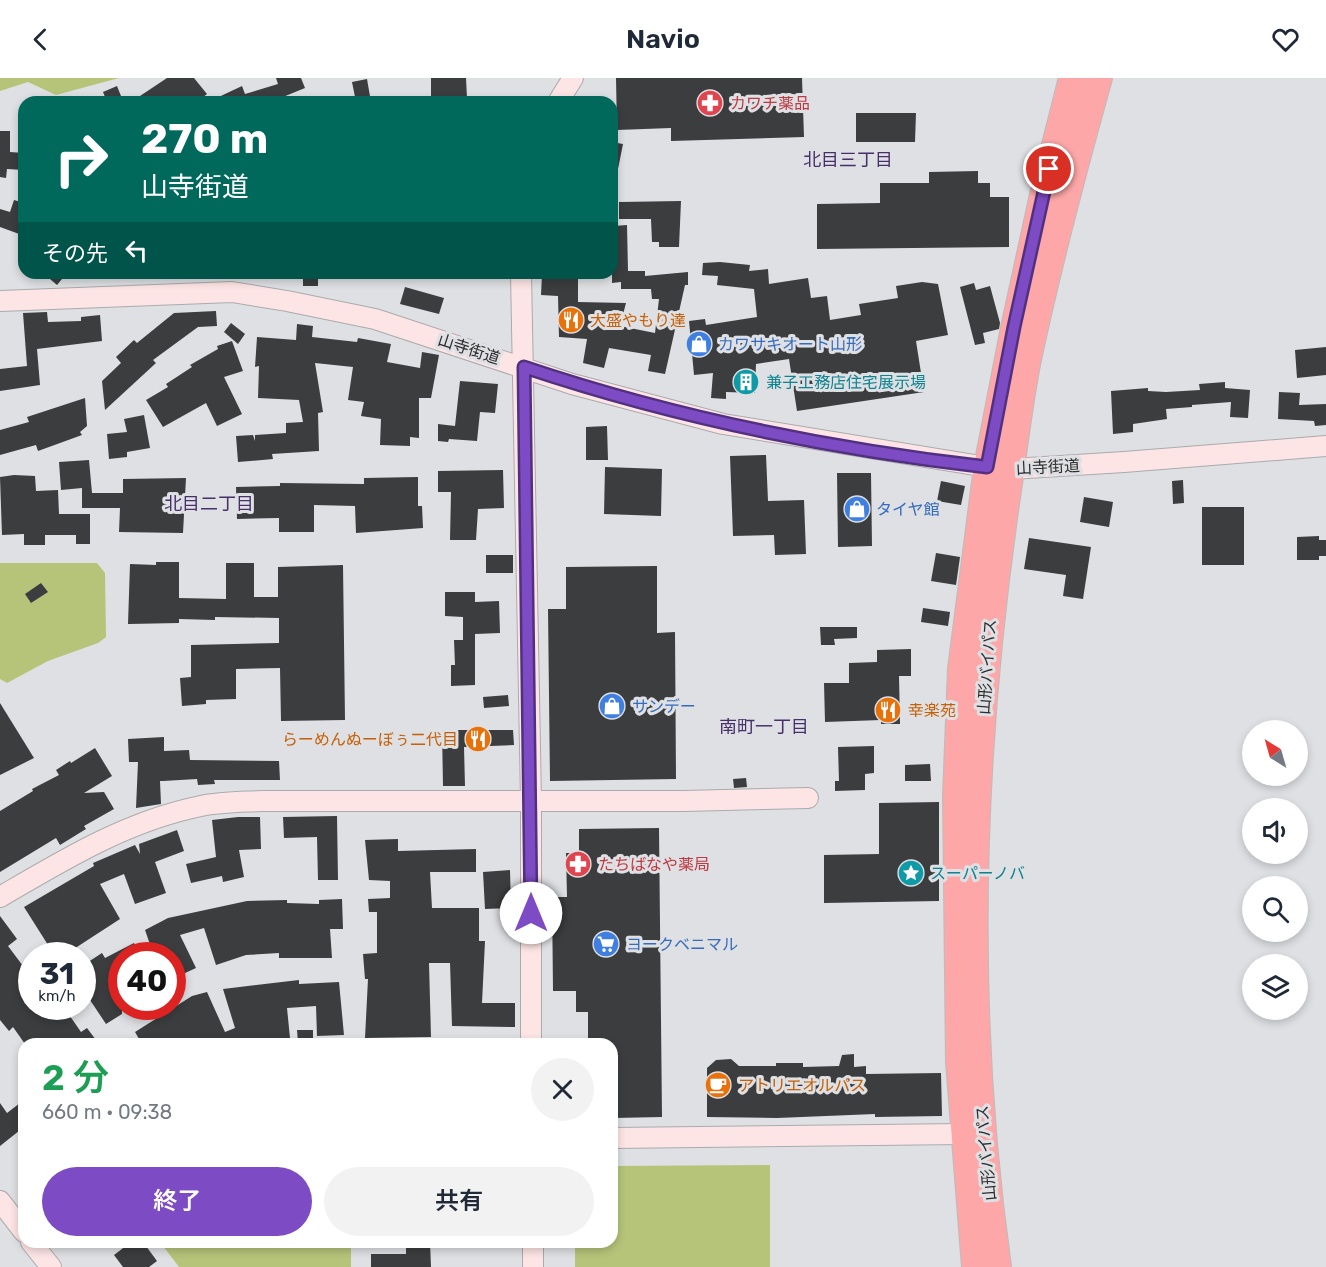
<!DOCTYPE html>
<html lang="ja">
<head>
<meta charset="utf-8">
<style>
	:root { --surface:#fff; --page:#f2f2f3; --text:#1f2937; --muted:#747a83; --accent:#7d4bc3 }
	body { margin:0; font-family:Rubik,"Noto Sans JP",sans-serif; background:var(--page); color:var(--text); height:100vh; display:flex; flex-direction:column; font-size:22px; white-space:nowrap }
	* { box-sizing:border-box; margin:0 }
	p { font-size:20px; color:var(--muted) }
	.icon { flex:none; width:33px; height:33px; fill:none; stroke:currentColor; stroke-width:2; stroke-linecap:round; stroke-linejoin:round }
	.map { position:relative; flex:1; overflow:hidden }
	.panel { position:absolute; left:18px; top:960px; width:600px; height:210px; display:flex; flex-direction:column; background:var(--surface); border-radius:18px; box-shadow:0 3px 9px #0003 }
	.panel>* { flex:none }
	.banner { position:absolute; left:18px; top:18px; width:600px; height:183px; border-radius:18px; box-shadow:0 3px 9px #0003; background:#00695c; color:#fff; overflow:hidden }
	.needle { width:39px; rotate:323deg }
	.fabs { position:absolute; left:1242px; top:642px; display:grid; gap:12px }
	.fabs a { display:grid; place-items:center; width:66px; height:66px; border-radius:50%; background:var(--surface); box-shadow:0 3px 9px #0003; font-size:30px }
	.speed { position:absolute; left:18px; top:864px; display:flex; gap:12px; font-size:30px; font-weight:700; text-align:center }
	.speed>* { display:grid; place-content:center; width:78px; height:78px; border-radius:50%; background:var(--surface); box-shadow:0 3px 9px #0003; line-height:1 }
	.speed small { font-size:15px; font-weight:400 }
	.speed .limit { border:9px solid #d22; background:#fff; color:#111 }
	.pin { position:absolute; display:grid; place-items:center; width:51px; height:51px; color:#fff; margin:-26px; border:3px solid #fff; border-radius:50%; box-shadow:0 2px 6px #0007 }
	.me { position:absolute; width:66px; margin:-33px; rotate:0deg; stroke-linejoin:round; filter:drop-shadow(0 0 4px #0008) }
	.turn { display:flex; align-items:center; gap:21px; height:126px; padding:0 24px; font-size:27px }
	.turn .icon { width:78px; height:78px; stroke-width:2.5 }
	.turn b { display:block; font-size:42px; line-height:51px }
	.then { display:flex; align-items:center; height:57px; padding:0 24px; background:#0003; gap:12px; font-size:22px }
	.round { display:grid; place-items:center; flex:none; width:63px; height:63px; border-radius:32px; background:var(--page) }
	.overview { display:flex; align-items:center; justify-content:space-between; height:102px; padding:0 24px }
	h1 { font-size:36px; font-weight:600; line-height:45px; color:#1e9e55 }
	.action { display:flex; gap:12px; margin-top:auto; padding:12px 24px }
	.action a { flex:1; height:69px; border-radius:36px; background:var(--accent); color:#fff; font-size:24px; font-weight:600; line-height:69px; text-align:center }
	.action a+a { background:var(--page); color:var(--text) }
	header { display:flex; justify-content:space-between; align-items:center; height:78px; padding:0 24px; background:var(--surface); font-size:27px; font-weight:600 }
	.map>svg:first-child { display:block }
</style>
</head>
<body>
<header><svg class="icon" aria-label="back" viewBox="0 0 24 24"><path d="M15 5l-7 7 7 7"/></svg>Navio<svg class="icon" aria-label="heart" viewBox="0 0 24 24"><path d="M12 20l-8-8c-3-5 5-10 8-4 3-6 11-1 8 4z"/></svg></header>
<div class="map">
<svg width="1326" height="1189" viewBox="0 0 1326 1189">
	<rect width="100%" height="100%" fill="#dfe0e3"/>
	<g fill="#b6c47a">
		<path d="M0 0H119L56 17 28 4 0 13Z"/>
		<path d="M0 485H97L105 495 106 559 98 565 48 583 7 605 0 601Z"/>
		<path d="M770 1087V1189H575V1164H612V1088Z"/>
		<path d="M160 1164H351V1189H179Z"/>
	</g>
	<g fill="#3c3d3f">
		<path d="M167 0H194L207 16 197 24H131Z"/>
		<path d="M276 0H301L305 10 278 21 279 24H208L242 8 245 16 278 6Z"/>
		<path d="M431 0H466L467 20 431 22Z"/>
		<path d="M616 0H802L804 59 671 63V50L617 52Z"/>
		<path d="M367 1 371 24H356L352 4Z"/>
		<path d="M117 8 121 18 107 24 103 14Z"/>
		<path d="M856 35H916L915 64H856Z"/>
		<path d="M0 53H10V74L24 75V92L7 91 6 100 0 99Z"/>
		<path d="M612 64 623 66 617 96 612 95Z"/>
		<path d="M978 93V105H990V119H1009V169L817 171V126L880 125V105H929V94Z"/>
		<path d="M14 122 24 125 22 157 0 149V131L10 134Z"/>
		<path d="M681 123 679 169H659V164H652L651 141H619V124Z"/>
		<path d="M627 147 628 193H645V198L688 194V207H685L665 296 648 293 651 277 609 270 604 290 583 285 587 261 559 259 558 218 541 217 542 196H578V224L626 225 620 248 655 255 659 221H652L651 211H621V204L612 205V193H615L614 148Z"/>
		<path d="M720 184 750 187 749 193 768 191 769 206 808 200 811 220 827 218 830 242 861 237 859 226 898 220 896 208 922 204 938 206 948 257 916 263 924 314 797 333 789 281 756 286 755 315 726 314V321L711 320 713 295 694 297 689 243 705 241 706 247 757 239 754 211 717 207 718 198 702 197 703 185Z"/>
		<path d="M43 195H67L57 207Z"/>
		<rect x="303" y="195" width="15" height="13"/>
		<path d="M974 205 976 212 990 208 1000 245 999 251 983 255 985 265 975 267 960 209Z"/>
		<path d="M405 209 444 220 439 236 400 226Z"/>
		<path d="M216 233 217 248 198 249 153 282 156 285 105 332 102 303 121 285 116 279 134 262 137 265 174 235Z"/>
		<path d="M47 234 48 244 81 243V239L100 237 102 263 37 271 40 307 0 313V291L27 288 23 235Z"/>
		<path d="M231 245 245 256 238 266 224 254Z"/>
		<path d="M297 246 313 248 312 259 357 264 358 260 391 266 387 284 420 290 422 274 439 277 431 320H419V360L410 359V368L380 367 381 341 361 338 364 324 348 322 353 289 315 285 323 334 318 335 319 373 272 376 273 381 238 384 236 358 253 357 255 363V357L286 355V345L303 344 299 322 258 320 259 288 255 289 257 259 296 262Z"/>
		<path d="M232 263 243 293 224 299 242 336 217 348 206 325 163 349 146 322 168 309 166 306 192 289 190 287 218 271 217 268Z"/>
		<path d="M1326 269V297L1297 300 1295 272Z"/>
		<path d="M460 303 498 306 495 335 480 334 477 363 449 361 448 364 438 363V346L455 348Z"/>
		<path d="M1225 304V310L1250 312 1248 340 1230 339 1231 324 1192 327V329L1166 331 1167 341 1133 346V354L1113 356 1111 313 1148 310V313L1166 314 1200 312 1199 306Z"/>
		<path d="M1279 314 1300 315 1299 327 1326 326V347L1315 348 1314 343 1278 341Z"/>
		<path d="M85 320 87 348 80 354 82 357 38 373 36 367 0 377V352L29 344 27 339Z"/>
		<path d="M144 337 150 370 127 374V379L109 381 107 356 127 354 124 341Z"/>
		<path d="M607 348 608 382H586V349Z"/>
		<path d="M766 377 768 423 804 422 806 476 775 477 774 457 733 458 730 378Z"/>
		<path d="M89 382 92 415H123V401L186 400 183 455 119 454 120 430H82V410L61 412 59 384Z"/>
		<path d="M605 389 662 391 661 438 604 436Z"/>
		<path d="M503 392 504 430 478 431 476 462H450L451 414H438V393Z"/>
		<path d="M837 395H871L872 468 838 469Z"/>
		<path d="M14 397 35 398 36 413 58 412 59 436H90V466H76V457H45V467H24V456L2 457 0 399Z"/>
		<path d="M418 399V428H422L423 450 356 455 355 428 314 427V454H279V440L237 441 236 409 280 408V405L364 406V400Z"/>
		<path d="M1183 402 1184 425 1173 426 1172 403Z"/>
		<path d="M941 403 965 408 961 427 937 423Z"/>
		<path d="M1084 419 1113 424 1109 449 1080 444Z"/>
		<rect x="1202" y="429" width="42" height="58"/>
		<path d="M1319 458V462H1326V478H1319V482H1297V459Z"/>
		<path d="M1029 460 1091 469 1083 521 1063 518 1066 497 1024 491Z"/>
		<path d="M936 475 960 479 956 507 931 503Z"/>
		<rect x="486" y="477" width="27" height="18"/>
		<path d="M156 484H179V520L226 521V485H254V519H278V489L343 487 345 642 281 643 280 590 236 591V621L206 622V626L182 628 180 600 191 599V567L279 565V540L215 539V542L179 541V545L128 546 130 486 156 487Z"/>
		<path d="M657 488V555L675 554 676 701 550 703 548 531H566V489Z"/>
		<path d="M41 505 48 514 31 525 25 516Z"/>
		<path d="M445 514H475V524L499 523 500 555 475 556V607L451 608V587H455L454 562H463V539L445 538Z"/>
		<path d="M923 530 950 534 948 548 921 544Z"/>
		<path d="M820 549H857V560L834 561 835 567H821Z"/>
		<path d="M911 571V598H899L900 646H881V642L825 644 824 605H849V585L877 584V572Z"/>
		<path d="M508 617 509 628 484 630 483 619Z"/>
		<path d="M0 625 34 680 0 697Z"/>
		<path d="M442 652H513L514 667 464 669 465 708H443Z"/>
		<path d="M164 659V673L189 672 190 682 279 683 280 702H214L215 706 198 707 197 701 163 703H160L161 726 136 730 138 684H129L128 661Z"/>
		<path d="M874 668V695L865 696V712L835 713V703H839L838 669Z"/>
		<path d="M95 670 112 698 84 715 104 714 114 731 84 748 86 751 60 767 56 760 0 794V733L33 713 32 711 59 697 56 692 70 683 71 685Z"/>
		<path d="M930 686 931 703H905V687Z"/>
		<path d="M746 700 747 709 734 710 733 701Z"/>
		<path d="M939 724V823L824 825V777L879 776V725Z"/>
		<path d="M337 738 338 802H318L317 759 284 760 283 739Z"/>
		<path d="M238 739H260L261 771 239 772 244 799 223 804 222 798 191 805 186 786 216 779 212 742Z"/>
		<path d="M659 750 662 1039 614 1040 612 966H588V934H576V913H553L552 819H567L566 775H579V751Z"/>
		<path d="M177 752 184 773 155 784 166 815 135 826 124 796 100 806 120 841 63 878H55L24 829 94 788 93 785 135 767 140 776 139 766Z"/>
		<path d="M398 761V773L476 771V794H430L432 830H479V863H485L482 925H515V949L452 948 450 885H429L431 959 365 960 368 901H365L363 876 377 875V834H369L368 821 390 820V803L369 802 365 762Z"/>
		<path d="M510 792 511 830 485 831 483 794Z"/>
		<path d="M342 821 343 851H330L332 880H279V875L246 877 216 887 204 850 180 857 196 890 172 901V878H154L145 852 168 840 247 823 287 822V825L319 826V822Z"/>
		<path d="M0 838 17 861 8 868 32 900V928H63L81 954 87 950 99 966H25L13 949 9 953 0 942Z"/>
		<path d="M134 865 141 878H122V895L116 898 122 907V936L106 946 82 910V888L102 875 105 880Z"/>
		<path d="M299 902V906L339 904 344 957 317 958 316 928 287 930 290 960 238 966H142L135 954 192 918 207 914 225 954 235 950 223 911Z"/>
		<path d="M297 952H313V965H298Z"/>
		<path d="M854 976V989L866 988V996L941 995 942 1038 875 1039V1036L777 1040 707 1039V990L716 982 731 981 739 988H776V985H803V989L839 988 842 977Z"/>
		<path d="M24 1022V1049L0 1068V1025L7 1035Z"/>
		<path d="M131 1164H143L157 1183 149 1189H123L114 1177Z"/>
		<path d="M406 1164H430L431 1189H371V1176H406Z"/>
	</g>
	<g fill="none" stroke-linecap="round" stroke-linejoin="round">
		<defs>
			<g id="secondary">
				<path d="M558 24 573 0"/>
				<path d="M521 195 531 723V966"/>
				<path d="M0 223 232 214 287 223 375 241 572 306 723 346 987 389 1011 391 1124 384 1326 368"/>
				<path d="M0 819C65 781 127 743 201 728 220 724 242 724 261 723H684L808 720"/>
				<path d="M612 1060 963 1056"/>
				<path d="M0 1123 24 1154"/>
				<path d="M31 1164 51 1189"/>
				<path d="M533 1164V1189"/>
			</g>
			<g id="highway">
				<path d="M975 1189 959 984 956 718 961 591 987 389 1014 250 1046 103 1072 0"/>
				<path d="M998 1189C962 934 970 672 1007 419 1014 373 1019 326 1028 281 1048 187 1073 93 1099 0"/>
			</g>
		</defs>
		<use href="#secondary" stroke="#a9abad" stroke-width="22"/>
		<use href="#highway" stroke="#bcbcbc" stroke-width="28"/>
		<use href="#secondary" stroke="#fee5e5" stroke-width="20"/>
		<use href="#highway" stroke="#fda7a8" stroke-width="26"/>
	</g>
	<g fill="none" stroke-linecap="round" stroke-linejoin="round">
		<defs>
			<path id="route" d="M531 835 524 289C673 339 830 371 987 389L1014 249 1049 91"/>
		</defs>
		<use href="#route" stroke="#51317f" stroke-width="15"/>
		<use href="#route" stroke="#7d4bc3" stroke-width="10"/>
	</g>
	<defs>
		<symbol id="pharmacy-disc" viewBox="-11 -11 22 22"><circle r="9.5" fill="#e0444e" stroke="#dfe0e3"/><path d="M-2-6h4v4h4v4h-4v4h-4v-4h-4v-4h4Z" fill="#fff"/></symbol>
		<symbol id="restaurant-disc" viewBox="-11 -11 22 22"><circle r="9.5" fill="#e8710a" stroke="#dfe0e3"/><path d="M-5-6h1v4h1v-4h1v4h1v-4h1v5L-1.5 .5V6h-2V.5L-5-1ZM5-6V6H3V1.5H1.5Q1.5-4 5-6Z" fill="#fff"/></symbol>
		<symbol id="shop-disc" viewBox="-11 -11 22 22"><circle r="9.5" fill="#3f7fe0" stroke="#dfe0e3"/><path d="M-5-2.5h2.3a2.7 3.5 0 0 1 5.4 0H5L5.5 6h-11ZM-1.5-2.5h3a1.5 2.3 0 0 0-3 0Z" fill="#fff"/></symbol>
		<symbol id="building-disc" viewBox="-11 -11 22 22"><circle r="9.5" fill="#0f9aa8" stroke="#dfe0e3"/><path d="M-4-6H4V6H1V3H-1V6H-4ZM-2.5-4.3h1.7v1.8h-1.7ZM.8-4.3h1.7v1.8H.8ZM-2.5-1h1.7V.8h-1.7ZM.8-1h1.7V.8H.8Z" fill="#fff"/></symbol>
		<symbol id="sight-disc" viewBox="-11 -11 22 22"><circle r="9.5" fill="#0f9aa8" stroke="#dfe0e3"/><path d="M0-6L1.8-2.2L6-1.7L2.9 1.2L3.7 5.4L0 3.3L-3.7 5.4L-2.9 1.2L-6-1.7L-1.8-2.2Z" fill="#fff"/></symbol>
		<symbol id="supermarket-disc" viewBox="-11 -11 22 22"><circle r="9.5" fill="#3f7fe0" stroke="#dfe0e3"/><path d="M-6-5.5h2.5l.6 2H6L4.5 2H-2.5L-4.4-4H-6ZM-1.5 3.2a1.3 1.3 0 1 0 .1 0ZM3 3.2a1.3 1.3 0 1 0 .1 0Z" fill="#fff"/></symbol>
		<symbol id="cafe-disc" viewBox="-11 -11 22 22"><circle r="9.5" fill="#e8710a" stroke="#dfe0e3"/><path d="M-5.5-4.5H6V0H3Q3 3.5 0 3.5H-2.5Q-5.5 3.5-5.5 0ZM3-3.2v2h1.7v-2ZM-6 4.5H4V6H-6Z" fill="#fff"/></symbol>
	</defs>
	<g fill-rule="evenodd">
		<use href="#pharmacy-disc" x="695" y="10" width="30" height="30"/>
		<use href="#restaurant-disc" x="556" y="227" width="30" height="30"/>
		<use href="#shop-disc" x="684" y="251" width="30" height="30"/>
		<use href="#building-disc" x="731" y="289" width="30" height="30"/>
		<use href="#shop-disc" x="842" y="416" width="30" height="30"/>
		<use href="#shop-disc" x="597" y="613" width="30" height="30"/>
		<use href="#restaurant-disc" x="873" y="617" width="30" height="30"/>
		<use href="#restaurant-disc" x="463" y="646" width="30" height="30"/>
		<use href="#pharmacy-disc" x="563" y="771" width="30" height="30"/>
		<use href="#sight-disc" x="896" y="780" width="30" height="30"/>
		<use href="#supermarket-disc" x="591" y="851" width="30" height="30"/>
		<use href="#cafe-disc" x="703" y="992" width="30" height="30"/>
	</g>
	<g text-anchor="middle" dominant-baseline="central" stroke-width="6" stroke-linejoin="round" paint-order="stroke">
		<g font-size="16" fill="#be3a42" stroke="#dfe0e3" text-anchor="start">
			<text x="730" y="25">カワチ薬品</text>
			<text x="598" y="786">たちばなや薬局</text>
		</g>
		<g font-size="16" fill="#c56008" stroke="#dfe0e3" text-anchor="start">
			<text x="590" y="242">大盛やもり達</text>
			<text x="908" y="632">幸楽苑</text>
			<text x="458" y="661" text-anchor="end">らーめんぬーぼぅ二代目</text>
			<text x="738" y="1007">アトリエオルパス</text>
		</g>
		<g font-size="16" fill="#366cbe" stroke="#dfe0e3" text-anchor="start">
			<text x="718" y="266">カワサキオート山形</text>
			<text x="876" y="431">タイヤ館</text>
			<text x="632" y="628">サンデー</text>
			<text x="626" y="866">ヨークベニマル</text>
		</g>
		<g font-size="16" fill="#2d2d2e" stroke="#dfe0e3">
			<text transform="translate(469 271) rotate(18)">山寺街道</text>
			<text transform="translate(1048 389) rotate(-3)">山寺街道</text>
			<text transform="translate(987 589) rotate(-86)">山形バイパス</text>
			<text transform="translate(986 1075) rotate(-95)">山形バイパス</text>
		</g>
		<g font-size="16" fill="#0d838f" stroke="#dfe0e3" text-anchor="start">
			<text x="766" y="304">兼子工務店住宅展示場</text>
			<text x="930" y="795">スーパーノバ</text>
		</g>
		<g font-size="18" fill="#462f6a" stroke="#dfe0e3">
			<text x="848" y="82">北目三丁目</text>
			<text x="209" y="426">北目二丁目</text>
			<text x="764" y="649">南町一丁目</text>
		</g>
	</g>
</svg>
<div class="fabs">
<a><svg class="needle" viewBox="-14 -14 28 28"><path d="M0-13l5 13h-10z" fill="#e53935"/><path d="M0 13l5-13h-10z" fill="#747a83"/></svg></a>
<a><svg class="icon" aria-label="sound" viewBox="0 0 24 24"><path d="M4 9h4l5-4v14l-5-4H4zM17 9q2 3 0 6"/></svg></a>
<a><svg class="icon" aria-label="search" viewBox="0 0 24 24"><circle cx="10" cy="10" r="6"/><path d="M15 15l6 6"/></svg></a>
<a><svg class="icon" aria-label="layers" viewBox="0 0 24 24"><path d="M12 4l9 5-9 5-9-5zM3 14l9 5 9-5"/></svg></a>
</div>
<div class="speed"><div>31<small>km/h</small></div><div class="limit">40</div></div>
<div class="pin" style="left:1049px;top:91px;background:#d93025"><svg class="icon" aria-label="arrive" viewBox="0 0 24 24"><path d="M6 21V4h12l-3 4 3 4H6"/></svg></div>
<svg class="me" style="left:531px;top:835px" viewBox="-20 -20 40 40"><circle r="19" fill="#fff"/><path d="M0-13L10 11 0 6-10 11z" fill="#7d4bc3"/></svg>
<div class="banner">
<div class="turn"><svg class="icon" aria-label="right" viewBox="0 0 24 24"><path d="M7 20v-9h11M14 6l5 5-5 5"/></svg><div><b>270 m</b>山寺街道</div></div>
<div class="then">その先<svg class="icon" aria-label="left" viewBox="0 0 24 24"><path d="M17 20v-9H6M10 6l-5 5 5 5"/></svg></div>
</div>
<section class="panel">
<div class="overview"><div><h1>2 分</h1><p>660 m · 09:38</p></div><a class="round"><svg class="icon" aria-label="close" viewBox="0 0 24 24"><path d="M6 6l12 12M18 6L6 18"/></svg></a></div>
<div class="action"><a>終了</a><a>共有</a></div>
</section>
</div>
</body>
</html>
